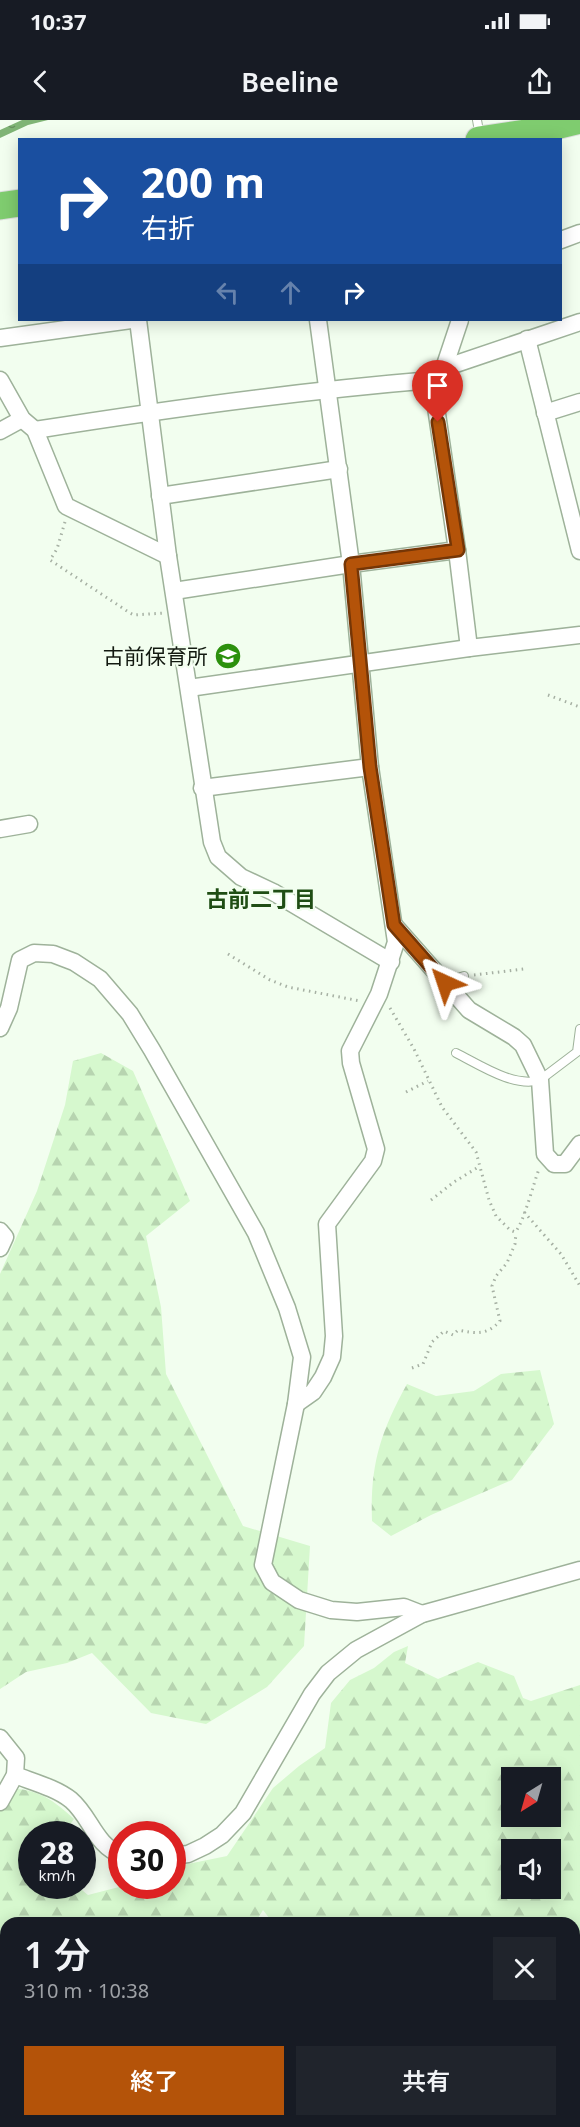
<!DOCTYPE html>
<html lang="ja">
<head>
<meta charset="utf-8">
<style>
	:root { --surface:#171b24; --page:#20242c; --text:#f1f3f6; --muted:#9ea1a6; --accent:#b45309 }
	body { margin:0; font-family:"Noto Sans","Noto Sans JP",sans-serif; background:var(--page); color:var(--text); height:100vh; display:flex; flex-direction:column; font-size:22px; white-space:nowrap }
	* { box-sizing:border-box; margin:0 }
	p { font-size:20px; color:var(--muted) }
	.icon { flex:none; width:33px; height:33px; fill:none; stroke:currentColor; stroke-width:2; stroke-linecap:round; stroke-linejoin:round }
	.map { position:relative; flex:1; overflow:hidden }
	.side { position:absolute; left:0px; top:1797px; width:580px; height:210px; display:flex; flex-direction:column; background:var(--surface); border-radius:18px 18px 0 0; box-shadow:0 3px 15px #0003 }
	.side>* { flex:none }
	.banner { position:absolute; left:18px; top:18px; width:544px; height:183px; border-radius:0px; box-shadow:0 3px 15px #0003; background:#1a4fa0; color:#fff; overflow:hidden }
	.needle { width:39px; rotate:217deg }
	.fabs { position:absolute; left:501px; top:1647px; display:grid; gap:12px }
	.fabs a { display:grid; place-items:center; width:60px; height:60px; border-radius:0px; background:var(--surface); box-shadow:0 3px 15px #0003; font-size:30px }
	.speed { position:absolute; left:18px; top:1701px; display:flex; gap:12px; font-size:30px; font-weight:700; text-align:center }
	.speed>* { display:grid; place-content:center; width:78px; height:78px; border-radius:50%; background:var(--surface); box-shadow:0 3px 15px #0003; line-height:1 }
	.speed small { font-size:15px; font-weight:400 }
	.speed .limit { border:9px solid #d22; background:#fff; color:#111 }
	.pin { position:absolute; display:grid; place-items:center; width:51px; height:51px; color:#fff; margin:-62px -26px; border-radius:50% 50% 50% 0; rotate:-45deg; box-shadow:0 0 6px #0007 }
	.pin .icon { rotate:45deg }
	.me { position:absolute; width:66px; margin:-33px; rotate:318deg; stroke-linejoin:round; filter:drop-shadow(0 0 4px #0008) }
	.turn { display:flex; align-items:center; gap:21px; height:126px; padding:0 24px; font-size:27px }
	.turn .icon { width:78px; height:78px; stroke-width:2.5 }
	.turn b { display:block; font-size:42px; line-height:51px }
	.lanes { display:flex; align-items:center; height:57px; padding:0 24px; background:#0003; justify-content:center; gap:30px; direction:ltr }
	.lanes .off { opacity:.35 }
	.round { display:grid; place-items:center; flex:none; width:63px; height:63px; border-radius:0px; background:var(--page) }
	.head { display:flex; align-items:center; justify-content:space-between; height:102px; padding:0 24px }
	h1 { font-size:36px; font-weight:600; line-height:45px }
	.primary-button { display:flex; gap:12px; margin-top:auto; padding:12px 24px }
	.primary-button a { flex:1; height:69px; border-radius:0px; background:var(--accent); color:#fff; font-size:24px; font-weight:600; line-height:69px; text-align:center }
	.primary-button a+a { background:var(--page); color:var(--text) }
	.status { display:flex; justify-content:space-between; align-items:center; height:42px; padding:0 30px; background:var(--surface); direction:ltr }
	.status svg { height:16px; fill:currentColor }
	header { display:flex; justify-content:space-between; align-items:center; height:78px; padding:0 24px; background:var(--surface); font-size:27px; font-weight:600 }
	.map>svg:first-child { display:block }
</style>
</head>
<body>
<div class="status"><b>10:37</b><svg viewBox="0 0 49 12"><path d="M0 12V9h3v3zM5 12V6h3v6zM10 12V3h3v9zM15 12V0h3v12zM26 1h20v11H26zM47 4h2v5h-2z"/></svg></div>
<header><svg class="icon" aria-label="back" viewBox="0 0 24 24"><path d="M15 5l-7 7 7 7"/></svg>Beeline<svg class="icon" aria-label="share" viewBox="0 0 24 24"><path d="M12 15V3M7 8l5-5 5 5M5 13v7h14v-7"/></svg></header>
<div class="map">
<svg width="580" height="2007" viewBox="0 0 580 2007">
	<defs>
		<pattern id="forest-firs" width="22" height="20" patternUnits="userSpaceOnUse" patternTransform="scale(1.5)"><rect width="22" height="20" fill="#d6f8ce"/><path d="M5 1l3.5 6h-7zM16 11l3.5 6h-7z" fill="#b7d4b0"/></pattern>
		<pattern id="water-ripples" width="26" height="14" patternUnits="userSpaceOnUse" patternTransform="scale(1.5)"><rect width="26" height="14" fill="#7fb475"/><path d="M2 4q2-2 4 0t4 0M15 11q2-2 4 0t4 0" fill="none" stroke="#67925f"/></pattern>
	</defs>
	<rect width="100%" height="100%" fill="#f2feef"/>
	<g fill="url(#forest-firs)" fill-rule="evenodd">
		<path d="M101 933 133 951 190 1081 146 1116 161 1187 166 1254 243 1406 310 1426 304 1526 267 1567 206 1604 151 1593 92 1533 67 1543 26 1552 0 1569V1154L37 1071 65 985 73 941Z"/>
		<path d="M540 1250 554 1304 512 1360 431 1395 391 1416 372 1401C370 1345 380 1313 407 1264L436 1276 474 1271 501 1254Z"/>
		<path d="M408 1526 405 1543 438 1559 478 1542 514 1556 523 1578 531 1581 580 1565V1925L577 1859 574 1856V1803H273L263 1790 255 1803H6V1841L0 1837V1668C35 1668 49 1676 74 1699L63 1714H32V1766H77L88 1775 119 1767 121 1763 122 1766H172L173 1747 227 1736 273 1668 299 1646 325 1628 331 1583 350 1560 374 1548 394 1532ZM512 1658H550V1696H512ZM512 1730H550V1768H512Z"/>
		<path d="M167 2001H344L343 2007H167Z"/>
	</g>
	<path fill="url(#water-ripples)" d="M22 0H48L28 5 0 18V10Z"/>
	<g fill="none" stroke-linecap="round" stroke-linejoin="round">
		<defs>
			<g id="service">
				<path d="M477 0 480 17"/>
				<path d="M444 862 464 856"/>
				<path d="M456 933C480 945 514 968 540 960L577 932 580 909"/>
			</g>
			<g id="minor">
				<path d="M561 120 580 113"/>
				<path d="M138 200 168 436 212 722 218 737 241 757 273 772 391 842"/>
				<path d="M0 218 131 200"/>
				<path d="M527 219 580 431"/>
				<path d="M444 248 460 200"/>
				<path d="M0 260 22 299 35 310 66 386 168 436"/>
				<path d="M432 260 457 430 469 528"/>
				<path d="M545 293 580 282"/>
				<path d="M35 310C167 289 299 271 432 260L444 248 580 202"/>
				<path d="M0 311 22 299"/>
				<path d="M160 376 339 349"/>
				<path d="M174 471 351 444 457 430"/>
				<path d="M189 568 469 528 580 515"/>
				<path d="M202 668 370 647"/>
				<path d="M0 709 29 704"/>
				<path d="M394 805 469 890 514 917 523 925 540 960 545 1034 554 1044H565L580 1024"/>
				<path d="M0 908 9 888 20 840 34 833 53 834 74 842 100 859 130 894 152 930 256 1113 287 1188 302 1237 296 1284 263 1445 272 1462 299 1480 331 1490 357 1492 404 1487 422 1494"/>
				<path d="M0 1111 5 1117 0 1128"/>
				<path d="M296 1284 313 1272 323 1257 332 1237 334 1216 327 1104 373 1041 376 1029 351 943 350 931 379 874 396 822 370 647 351 444 318 200"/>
				<path d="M0 1618 16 1638 15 1655 0 1682"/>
				<path d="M15 1655C33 1662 56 1668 71 1680 91 1697 95 1726 122 1735"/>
				<path d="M172 1736 188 1734 205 1726 222 1715 243 1693 312 1574 328 1553 356 1530 422 1494 580 1450"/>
				<path d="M0 1852 6 1856"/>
				<path d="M382 2001 390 2007"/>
				<path d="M473 2007V2003"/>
			</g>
			<g id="trunk">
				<path d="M479 20 526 13 580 0"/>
				<path d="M0 86 20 83"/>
			</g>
		</defs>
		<use href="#service" stroke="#9eb29a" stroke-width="10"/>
		<use href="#minor" stroke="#9eb29a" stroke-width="19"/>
		<use href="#trunk" stroke="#dedfde" stroke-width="29"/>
		<g stroke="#a6b0a3" stroke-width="3" stroke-dasharray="1.5 4.5" stroke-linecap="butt">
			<path d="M65 402 57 429 50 440 130 493 134 495 164 493"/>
			<path d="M548 575 580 587"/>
			<path d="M228 834 270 860 288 867 360 881"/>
			<path d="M474 855 524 849"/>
			<path d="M390 888 414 929 442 987 476 1032 489 1080 496 1096 510 1110 515 1112C523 1105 534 1062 539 1049"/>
			<path d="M406 972 428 961"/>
			<path d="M431 1080 454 1062 480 1046"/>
			<path d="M524 1092 561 1134 580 1166"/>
			<path d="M412 1248 423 1244 432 1222 444 1211 453 1215 458 1210C477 1214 487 1215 500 1201L492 1166 496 1156 507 1143 515 1124 516 1113"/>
		</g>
		<use href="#service" stroke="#fff" stroke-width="8"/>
		<use href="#minor" stroke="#fff" stroke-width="16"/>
		<use href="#trunk" stroke="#7fcc6f" stroke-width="27"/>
	</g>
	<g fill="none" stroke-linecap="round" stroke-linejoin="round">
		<defs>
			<path id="route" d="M438 302 458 430 351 444 370 647 394 805 445 863"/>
		</defs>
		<use href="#route" stroke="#753606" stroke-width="15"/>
		<use href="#route" stroke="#b45309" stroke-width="10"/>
	</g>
	<defs>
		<symbol id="school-disc" viewBox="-11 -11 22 22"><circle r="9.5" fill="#2c900d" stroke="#f2feef"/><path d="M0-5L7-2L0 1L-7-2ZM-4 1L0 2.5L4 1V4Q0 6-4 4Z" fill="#fff"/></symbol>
	</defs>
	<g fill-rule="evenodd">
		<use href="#school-disc" x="213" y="521" width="30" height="30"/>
	</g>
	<g text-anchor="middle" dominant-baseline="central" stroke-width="4.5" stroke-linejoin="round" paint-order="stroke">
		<g font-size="21" fill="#121910" stroke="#f2feef" text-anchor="end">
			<text x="208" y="536">古前保育所</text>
		</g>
		<g font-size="22" font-weight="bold" fill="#1f4d14" stroke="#f2feef">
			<text x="261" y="778">古前二丁目</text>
		</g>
	</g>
</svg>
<div class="fabs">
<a><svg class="needle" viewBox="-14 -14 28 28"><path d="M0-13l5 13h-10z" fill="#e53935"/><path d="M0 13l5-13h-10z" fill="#9ea1a6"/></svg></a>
<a><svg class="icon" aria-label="sound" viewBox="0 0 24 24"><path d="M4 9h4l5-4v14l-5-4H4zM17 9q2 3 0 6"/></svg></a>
</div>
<div class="speed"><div>28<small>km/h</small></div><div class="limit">30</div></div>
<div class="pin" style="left:438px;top:302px;background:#d93025"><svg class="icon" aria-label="arrive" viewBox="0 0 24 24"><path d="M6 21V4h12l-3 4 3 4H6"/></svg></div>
<svg class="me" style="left:445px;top:863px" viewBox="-20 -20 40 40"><path d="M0-17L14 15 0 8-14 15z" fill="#b45309" stroke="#fff" stroke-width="4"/></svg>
<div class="banner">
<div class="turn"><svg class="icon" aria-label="right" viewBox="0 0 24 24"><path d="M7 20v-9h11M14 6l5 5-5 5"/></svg><div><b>200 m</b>右折</div></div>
<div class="lanes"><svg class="icon off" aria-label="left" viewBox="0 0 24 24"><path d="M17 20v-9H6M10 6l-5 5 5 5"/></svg><svg class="icon off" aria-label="ahead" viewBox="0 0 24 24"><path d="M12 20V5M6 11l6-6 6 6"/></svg><svg class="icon" aria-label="right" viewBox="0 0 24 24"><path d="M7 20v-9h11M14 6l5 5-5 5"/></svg></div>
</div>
<section class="side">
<div class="head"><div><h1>1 分</h1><p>310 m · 10:38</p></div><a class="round"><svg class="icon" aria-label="close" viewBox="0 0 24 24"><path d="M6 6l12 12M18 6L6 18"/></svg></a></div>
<div class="primary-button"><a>終了</a><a>共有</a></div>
</section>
</div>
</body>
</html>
